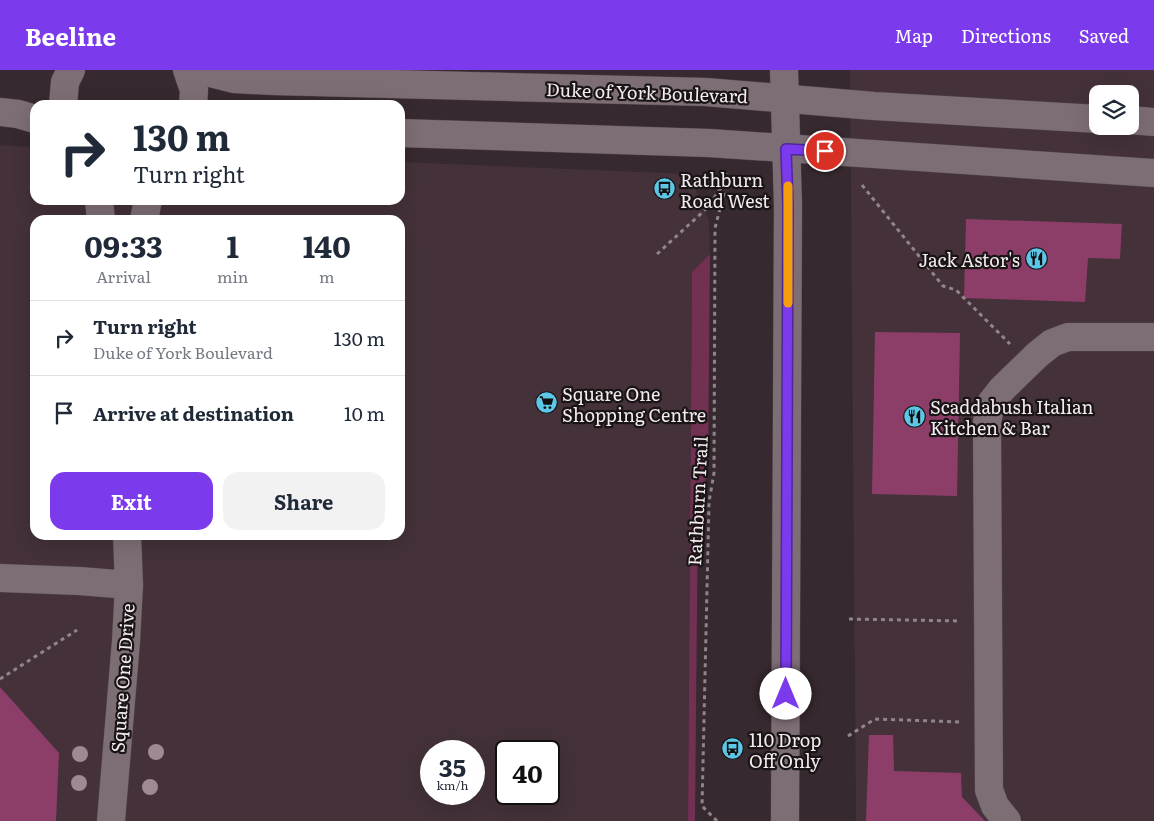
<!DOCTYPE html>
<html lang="en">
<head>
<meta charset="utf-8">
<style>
	:root { --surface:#fff; --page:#f2f2f3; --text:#1f2937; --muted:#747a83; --line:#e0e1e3; --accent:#7c3aed }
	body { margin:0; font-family:Literata,serif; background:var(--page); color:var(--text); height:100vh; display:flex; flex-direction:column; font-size:19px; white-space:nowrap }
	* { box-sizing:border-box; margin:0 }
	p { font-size:16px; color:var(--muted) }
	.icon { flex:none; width:28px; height:28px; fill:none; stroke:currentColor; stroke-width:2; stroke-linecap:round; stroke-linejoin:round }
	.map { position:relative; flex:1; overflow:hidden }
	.side { position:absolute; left:30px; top:145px; width:375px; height:325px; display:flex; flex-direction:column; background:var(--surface); border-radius:15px; box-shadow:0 5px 20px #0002 }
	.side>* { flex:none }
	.guide { position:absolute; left:30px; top:30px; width:375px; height:105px; border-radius:15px; box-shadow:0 5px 20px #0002; background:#fff; color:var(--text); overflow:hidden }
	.tools { position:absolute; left:1089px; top:15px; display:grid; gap:10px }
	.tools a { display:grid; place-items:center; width:50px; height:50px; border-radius:10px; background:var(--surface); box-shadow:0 5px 20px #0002; font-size:25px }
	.speed { position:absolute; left:420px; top:670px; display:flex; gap:10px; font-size:25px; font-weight:700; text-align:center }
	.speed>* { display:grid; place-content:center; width:65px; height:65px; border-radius:50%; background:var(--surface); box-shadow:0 5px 20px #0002; line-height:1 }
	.speed small { font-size:12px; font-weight:400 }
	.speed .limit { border:2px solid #111; border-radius:8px; background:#fff; color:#111 }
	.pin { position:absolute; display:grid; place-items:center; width:42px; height:42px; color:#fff; margin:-21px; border:2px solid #fff; border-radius:50%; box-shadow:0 1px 5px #0007 }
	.me { position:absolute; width:55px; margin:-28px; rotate:0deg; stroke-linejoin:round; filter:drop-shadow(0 0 4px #0008) }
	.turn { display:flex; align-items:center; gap:18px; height:105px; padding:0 20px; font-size:22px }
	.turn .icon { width:65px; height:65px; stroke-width:2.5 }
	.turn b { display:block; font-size:35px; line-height:42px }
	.eta { display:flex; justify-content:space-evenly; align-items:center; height:85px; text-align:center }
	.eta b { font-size:30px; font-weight:700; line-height:35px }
	.cta { display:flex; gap:10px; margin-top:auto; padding:10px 20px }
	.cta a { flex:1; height:58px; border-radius:15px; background:var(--accent); color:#fff; font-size:20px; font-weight:700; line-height:58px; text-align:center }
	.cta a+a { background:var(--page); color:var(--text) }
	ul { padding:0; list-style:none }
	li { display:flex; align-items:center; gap:15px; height:75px; padding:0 20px; border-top:1px solid var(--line) }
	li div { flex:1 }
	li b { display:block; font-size:19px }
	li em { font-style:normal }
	header { display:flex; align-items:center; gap:30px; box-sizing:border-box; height:70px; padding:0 25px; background:var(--accent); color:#fff }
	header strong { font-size:24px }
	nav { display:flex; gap:28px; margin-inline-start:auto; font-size:18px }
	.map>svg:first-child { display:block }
</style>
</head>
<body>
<header>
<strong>Beeline</strong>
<nav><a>Map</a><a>Directions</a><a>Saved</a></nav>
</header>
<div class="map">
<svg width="1154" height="751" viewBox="0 0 1154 751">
	<rect width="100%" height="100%" fill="#36292f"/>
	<g fill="#44313a" fill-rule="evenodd">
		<path d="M850 0H1154V751H856ZM1098 24H1130V56H1098Z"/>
		<path d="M0 75 27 77 35 79V130H400V92L689 104 709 151 710 184 692 202 688 751H0ZM35 150H400V465H35ZM431 681H474V724H431ZM506 681H549V724H506Z"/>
	</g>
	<path fill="#723053" d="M710 184 708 402 698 433 695 751H688L692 202Z"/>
	<g fill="#8d3e68">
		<path d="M966 149 1122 154 1120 189 1088 188 1085 232 964 228Z"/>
		<path d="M875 262 960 263 957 426 872 424Z"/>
		<path d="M0 617 59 683 56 751H0Z"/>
		<path d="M869 665H893L894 701 961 703 962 727 985 751H866Z"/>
	</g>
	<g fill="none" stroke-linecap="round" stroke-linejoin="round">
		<defs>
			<g id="minor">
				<path d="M187 0 194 20 193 35"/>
				<path d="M198 0 234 9 273 11 706 22 874 36 1098 49"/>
				<path d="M784 0 788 136 785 751"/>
				<path d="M63 35 65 12 71 0"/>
				<path d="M0 42 18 44 35 49"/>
				<path d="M1130 50 1154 52"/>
				<path d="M400 63 709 73 1154 103"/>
				<path d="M99 130 101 150"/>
				<path d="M144 150 148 130"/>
				<path d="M0 508 79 511 129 515"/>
				<path d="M111 751 126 571 129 515 127 465"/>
				<path d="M1007 751 995 736 989 720 987 352 991 333 1002 319 1037 285 1052 273 1068 267H1154"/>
			</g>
		</defs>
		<use href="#minor" stroke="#51464b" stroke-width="29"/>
		<g stroke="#90858a" stroke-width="3" stroke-dasharray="4 4" stroke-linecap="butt">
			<path d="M862 115 943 216 956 220 1010 274"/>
			<path d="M657 184 706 139 726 111"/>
			<path d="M849 549 960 551"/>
			<path d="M0 609 77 560"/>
			<path d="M848 666 875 649 961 652"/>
			<path d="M717 751 702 736 709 432 714 403 715 158 728 108 727 103"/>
		</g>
		<use href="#minor" stroke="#7d6e75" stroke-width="28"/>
	</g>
	<g fill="#9d8a93">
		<circle cx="156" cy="682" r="8"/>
		<circle cx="80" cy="684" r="8"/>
		<circle cx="79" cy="713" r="8"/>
		<circle cx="150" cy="717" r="8"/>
	</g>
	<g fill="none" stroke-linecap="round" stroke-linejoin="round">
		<defs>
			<path id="route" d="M786 624 788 136 786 79 825 81"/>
		</defs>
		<use href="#route" stroke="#51269a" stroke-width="12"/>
		<use href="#route" stroke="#7c3aed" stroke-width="9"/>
		<path stroke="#f59e0b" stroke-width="9" d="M788 233V116"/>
	</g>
	<defs>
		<symbol id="bus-disc" viewBox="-11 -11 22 22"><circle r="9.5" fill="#5dc7e8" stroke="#191416"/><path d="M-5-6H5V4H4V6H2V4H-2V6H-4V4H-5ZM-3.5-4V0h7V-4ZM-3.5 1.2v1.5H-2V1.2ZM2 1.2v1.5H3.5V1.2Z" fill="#111"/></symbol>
		<symbol id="restaurant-disc" viewBox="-11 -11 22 22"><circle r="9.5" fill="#5dc7e8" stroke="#191416"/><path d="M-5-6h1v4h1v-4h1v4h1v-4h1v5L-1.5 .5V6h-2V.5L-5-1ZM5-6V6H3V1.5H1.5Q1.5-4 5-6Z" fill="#111"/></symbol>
		<symbol id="supermarket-disc" viewBox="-11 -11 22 22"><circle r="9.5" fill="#5dc7e8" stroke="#191416"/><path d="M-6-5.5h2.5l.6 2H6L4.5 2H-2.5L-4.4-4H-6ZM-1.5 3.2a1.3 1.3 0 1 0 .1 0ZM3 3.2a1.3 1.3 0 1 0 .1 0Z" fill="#111"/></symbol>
	</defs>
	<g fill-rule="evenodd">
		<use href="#bus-disc" x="652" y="106" width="25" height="25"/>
		<use href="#restaurant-disc" x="1024" y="176" width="25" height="25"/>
		<use href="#supermarket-disc" x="534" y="320" width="25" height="25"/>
		<use href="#restaurant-disc" x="902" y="334" width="25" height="25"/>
		<use href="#bus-disc" x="720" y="666" width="25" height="25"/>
	</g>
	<g text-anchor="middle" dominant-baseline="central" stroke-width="4.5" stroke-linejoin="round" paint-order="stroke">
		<g font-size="18" fill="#f4ebef" stroke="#191416">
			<text transform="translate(647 22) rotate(2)">Duke of York Boulevard</text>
			<text transform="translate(697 431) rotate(-87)">Rathburn Trail</text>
			<text transform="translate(122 608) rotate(-86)">Square One Drive</text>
		</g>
		<g font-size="18" fill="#f4ebef" stroke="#191416" text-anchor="start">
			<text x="680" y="109">Rathburn<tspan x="680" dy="21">Road West</tspan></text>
			<text x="1020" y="189" text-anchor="end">Jack Astor's</text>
			<text x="562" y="323">Square One<tspan x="562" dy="21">Shopping Centre</tspan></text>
			<text x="930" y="336">Scaddabush Italian<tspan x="930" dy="21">Kitchen &amp; Bar</tspan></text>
			<text x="749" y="669">110 Drop<tspan x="749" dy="21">Off Only</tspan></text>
		</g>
	</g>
</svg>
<div class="tools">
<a><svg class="icon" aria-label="layers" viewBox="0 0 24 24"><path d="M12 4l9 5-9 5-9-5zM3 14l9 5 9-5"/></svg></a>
</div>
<div class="speed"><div>35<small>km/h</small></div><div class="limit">40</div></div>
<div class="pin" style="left:825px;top:81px;background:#d93025"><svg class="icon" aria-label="arrive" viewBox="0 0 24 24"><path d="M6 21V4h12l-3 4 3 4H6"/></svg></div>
<svg class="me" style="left:786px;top:624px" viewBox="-20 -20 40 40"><circle r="19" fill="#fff"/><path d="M0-13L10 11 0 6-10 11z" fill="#7c3aed"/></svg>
<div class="guide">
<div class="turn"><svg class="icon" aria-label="right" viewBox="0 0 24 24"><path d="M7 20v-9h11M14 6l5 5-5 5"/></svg><div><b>130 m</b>Turn right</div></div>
</div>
<section class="side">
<div class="eta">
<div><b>09:33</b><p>Arrival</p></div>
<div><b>1</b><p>min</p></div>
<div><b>140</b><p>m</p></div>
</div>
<ul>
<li><svg class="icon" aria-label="right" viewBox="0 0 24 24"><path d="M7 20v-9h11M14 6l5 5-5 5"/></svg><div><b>Turn right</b><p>Duke of York Boulevard</p></div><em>130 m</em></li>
<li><svg class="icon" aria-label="arrive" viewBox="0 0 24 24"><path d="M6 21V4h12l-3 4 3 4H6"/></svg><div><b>Arrive at destination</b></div><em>10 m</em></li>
</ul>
<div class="cta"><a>Exit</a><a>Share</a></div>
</section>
</div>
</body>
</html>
